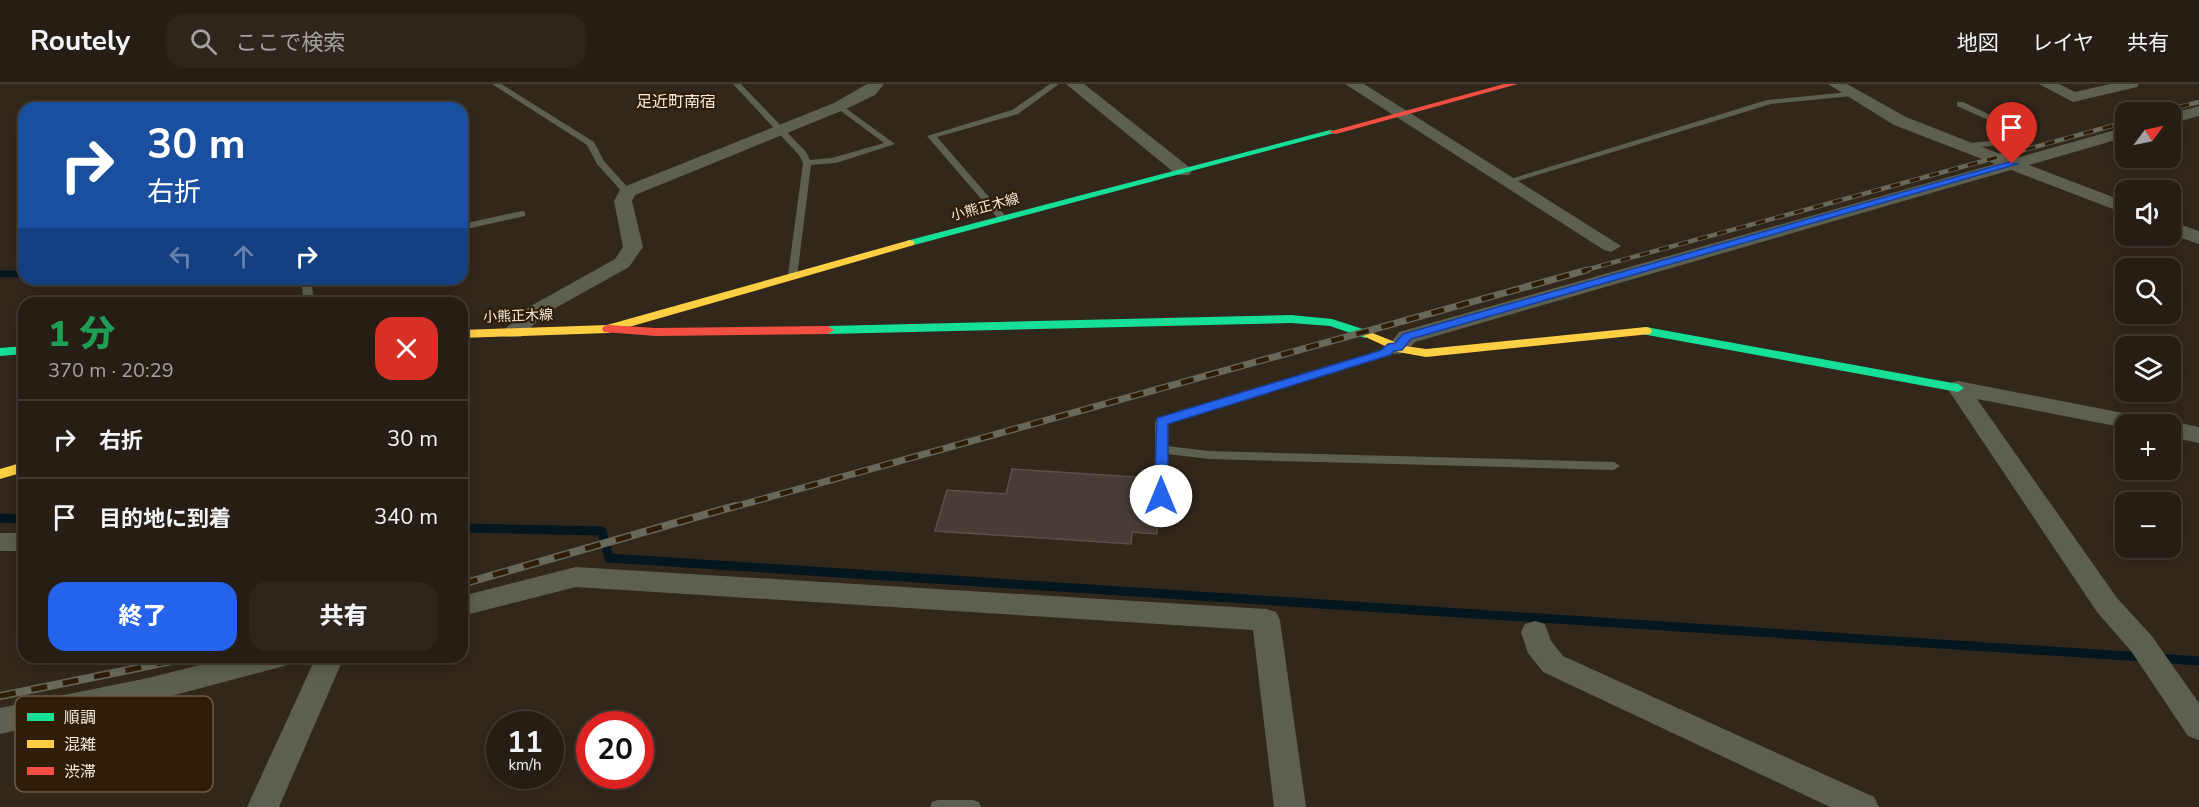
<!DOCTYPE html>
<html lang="ja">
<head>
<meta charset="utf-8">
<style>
	:root { --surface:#261d14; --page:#2e261d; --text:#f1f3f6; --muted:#a4a2a0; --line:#423b34; --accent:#2563eb }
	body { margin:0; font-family:"Nunito Sans","Noto Sans JP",sans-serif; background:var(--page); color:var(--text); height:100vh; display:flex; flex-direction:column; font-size:22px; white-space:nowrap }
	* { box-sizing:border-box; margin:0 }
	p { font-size:20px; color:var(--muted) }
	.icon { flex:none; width:33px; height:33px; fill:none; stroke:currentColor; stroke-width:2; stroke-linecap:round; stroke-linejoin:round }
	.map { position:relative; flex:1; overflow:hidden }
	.sheet { position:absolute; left:18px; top:213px; width:450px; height:366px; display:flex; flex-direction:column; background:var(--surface); border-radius:18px; box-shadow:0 3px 15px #0003,0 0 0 2px var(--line) }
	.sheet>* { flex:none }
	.top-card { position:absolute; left:18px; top:18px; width:450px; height:183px; border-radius:18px; box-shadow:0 3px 15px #0003,0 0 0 2px var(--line); background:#1a4fa0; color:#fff; overflow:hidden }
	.needle { width:39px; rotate:57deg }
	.controls { position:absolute; left:2115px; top:18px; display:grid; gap:12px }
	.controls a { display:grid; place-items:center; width:66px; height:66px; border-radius:12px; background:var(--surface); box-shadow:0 3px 15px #0003,0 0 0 2px var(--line); font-size:30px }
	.speed { position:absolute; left:486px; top:627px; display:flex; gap:12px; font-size:30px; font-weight:700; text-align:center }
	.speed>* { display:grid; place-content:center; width:78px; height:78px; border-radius:50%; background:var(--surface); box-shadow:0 3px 15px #0003,0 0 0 2px var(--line); line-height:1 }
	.speed small { font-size:15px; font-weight:400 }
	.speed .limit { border:9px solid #d22; background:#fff; color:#111 }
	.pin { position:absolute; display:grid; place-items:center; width:51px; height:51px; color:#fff; margin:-62px -26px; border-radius:50% 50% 50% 0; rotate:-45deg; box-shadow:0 0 6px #0007 }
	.pin .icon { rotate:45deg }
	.me { position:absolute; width:66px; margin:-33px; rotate:0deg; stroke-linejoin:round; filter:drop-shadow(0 0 4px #0008) }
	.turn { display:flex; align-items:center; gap:21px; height:126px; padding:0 30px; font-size:27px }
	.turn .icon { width:78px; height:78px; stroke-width:2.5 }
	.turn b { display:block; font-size:42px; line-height:51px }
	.lanes { display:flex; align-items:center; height:57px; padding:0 30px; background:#0003; justify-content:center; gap:30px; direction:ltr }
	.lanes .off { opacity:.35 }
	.round { display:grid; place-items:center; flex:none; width:63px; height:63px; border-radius:18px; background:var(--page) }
	.overview { display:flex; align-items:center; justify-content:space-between; height:102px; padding:0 30px }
	h1 { font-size:36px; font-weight:800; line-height:45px; color:#1e9e55 }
	.primary-button { display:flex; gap:12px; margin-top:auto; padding:12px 30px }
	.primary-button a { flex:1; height:69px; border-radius:18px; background:var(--accent); color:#fff; font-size:24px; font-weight:800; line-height:69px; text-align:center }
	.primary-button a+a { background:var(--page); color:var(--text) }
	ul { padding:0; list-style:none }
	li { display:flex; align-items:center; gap:18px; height:78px; padding:0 30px; border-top:2px solid var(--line) }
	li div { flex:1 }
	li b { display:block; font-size:22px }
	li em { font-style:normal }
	header { display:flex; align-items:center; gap:36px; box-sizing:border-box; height:84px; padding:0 30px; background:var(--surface); border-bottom:2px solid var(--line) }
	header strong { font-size:28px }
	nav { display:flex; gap:33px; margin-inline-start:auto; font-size:21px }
	.search { width:420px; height:54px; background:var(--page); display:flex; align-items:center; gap:15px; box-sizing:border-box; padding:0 21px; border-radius:18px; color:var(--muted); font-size:22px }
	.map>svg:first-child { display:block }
</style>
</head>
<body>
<header>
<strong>Routely</strong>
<div class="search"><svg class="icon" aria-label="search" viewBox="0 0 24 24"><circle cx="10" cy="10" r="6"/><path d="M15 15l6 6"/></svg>ここで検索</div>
<nav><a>地図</a><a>レイヤ</a><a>共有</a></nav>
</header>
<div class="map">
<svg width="2199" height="723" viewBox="0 0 2199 723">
	<rect width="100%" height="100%" fill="#32271b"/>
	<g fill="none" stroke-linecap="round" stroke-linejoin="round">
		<path stroke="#04161e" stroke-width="7" d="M0 190H24"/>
		<g stroke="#04161e" stroke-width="9">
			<path d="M0 434 24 435"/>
			<path d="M462 444 602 447 609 474 2144 573"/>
			<path d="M2159 574 2199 577"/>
		</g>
	</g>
	<path fill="#473c36" stroke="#5c514a" stroke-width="1.5" d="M1012 385 1149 394 1147 417H1159L1157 450 1132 448 1131 460 935 447 947 406 1006 410Z"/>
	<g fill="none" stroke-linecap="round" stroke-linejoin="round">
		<g fill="#5d6050" fill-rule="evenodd">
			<path d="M492 0H501L594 58 604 77 630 106V110H624L597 80 587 61Z"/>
			<path d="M733 0H741L806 68 810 76 832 74 884 59 837 24 836 22 840 20 895 60 836 79 811 81 797 193 793 194 788 191 803 79 799 71Z"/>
			<path d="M1050 0H1059L1018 30 937 53 1008 135 1006 137H1000L927 52 1012 26Z"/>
			<path d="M1849 8H1852V12L1771 20 1511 99H1505L1504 97 1767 16Z"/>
			<path d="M1957 18H1963L2026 48 1992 62 1960 64V60L1991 57 2015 48 1957 22Z"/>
			<path d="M522 127 525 128V132L462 146V140Z"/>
			<path d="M301 195H311L314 219H304Z"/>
			<path d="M1392 259 1397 262 1390 271 1167 340V362L1209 367 1614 378 1620 382 1614 386 1209 375 1167 370V413L1165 416H1157L1155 413V338L1157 335 1382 267 1388 260Z"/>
			<path d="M938 716H973L979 718 981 723H930L932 718Z"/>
		</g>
		<g fill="#5d6050" fill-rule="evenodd">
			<path d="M867 0H884L875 11 846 25 635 111 632 117 643 163 629 183 543 231 521 253H505L502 248 529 223 615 175 623 163 614 117 621 104 834 19Z"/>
			<path d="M1066 0H1084L1189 83 1192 87 1189 91H1177Z"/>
			<path d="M1345 0H1364L1621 162 1611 168 1604 166Z"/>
			<path d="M1828 0H1847L1906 33 2013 75 2126 43V53L2029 81 2126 118V130L2011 86 1415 258C1407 267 1403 272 1390 269L1387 264 1399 248 1995 80 1894 41Z"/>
			<path d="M2039 0H2059L2075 8 2110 0H2139L2137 3 2073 18Z"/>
			<path d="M2199 22V32L2170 40V30Z"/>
			<path d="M2170 137 2199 147V160L2170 150Z"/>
			<path d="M1958 297 2154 335 2157 340H2126V344L1977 315 2117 514 2151 551 2199 619V656L2188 652 2131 567 2097 528 1947 304 1950 299Z"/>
			<path d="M2170 337 2199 343V359L2170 353V340H2161Z"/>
			<rect x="0" y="449" width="24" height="18"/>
			<path d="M576 483 1266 525 1276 528 1280 536 1306 723H1274L1253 546 576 503 462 532V512Z"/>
			<path d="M1535 537 1545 540 1551 557 1563 572 1874 713 1879 723H1830L1543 588 1528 569 1521 548 1525 540Z"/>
			<path d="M232 573H291L287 581 277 584 148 618 0 650V624L148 594Z"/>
			<path d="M316 573H344L279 723H247Z"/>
		</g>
		<g fill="#16e098" fill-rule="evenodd">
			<path d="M1330 46 1338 48 914 161H906L905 159 906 157Z"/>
			<path d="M1291 231 1332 235 1369 247 1371 250 1365 254 1330 242 1291 239 828 250 822 246 828 242Z"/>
			<path d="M1646 243 1958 300 1964 304 1958 308 1642 250 1640 247 1642 244Z"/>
			<path d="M24 262V270L0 272V264Z"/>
		</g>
		<g fill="#ffcf43" fill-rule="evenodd">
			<path d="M910 156 914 157V161L608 249 462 254V246L607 241Z"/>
			<path d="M1646 243 1650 244 1652 247 1650 250 1426 273 1398 268 1359 250 1365 246 1405 262 1426 265Z"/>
			<path d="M24 378V388L0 395V385Z"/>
		</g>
		<g fill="#f24e42" fill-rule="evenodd">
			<path d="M1504 0H1518L1336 50 1328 48Z"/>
			<path d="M608 241 656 244 828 242 834 246 828 250 656 252 604 248 602 245 604 242Z"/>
		</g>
		<defs>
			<g id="rail-far2">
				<path d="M2160 28 2199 18"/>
				<path d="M1582 187 2126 38"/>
			</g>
			<path id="rail-far1" d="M730 424 1587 186"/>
			<g id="rail">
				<path d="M462 500 735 422"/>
				<path d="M0 612 192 573"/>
			</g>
		</defs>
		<use href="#rail-far2" stroke="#68685c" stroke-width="4.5"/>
		<use href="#rail-far1" stroke="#68685c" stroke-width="7"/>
		<use href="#rail" stroke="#68685c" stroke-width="8"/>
		<use href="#rail-far2" stroke="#301d08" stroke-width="3" stroke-dasharray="10" stroke-linecap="butt"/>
		<use href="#rail-far1" stroke="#301d08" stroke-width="4.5" stroke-dasharray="13" stroke-linecap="butt"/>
		<use href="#rail" stroke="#301d08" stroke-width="5" stroke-dasharray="16" stroke-linecap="butt"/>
	</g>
	<path fill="#2563eb" stroke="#184099" stroke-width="1.5" d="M2009 78 2017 80 1411 255 1402 266 1394 267 1390 271 1168 340V412L1161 417 1154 412 1157 334 1369 270 1381 266 1388 260 1395 259 1403 250Z"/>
	<g text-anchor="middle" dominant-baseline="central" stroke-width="4.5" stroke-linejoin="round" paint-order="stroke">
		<g font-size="14" fill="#f9ecdf" stroke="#301d08">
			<text transform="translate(985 123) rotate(-15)">小熊正木線</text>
			<text transform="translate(518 232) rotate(-2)">小熊正木線</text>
		</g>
		<g font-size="16" fill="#f9ecdf" stroke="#301d08">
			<text x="676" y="18">足近町南宿</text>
		</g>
	</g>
	<rect x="15" y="612" width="198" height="96" rx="9" fill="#301d08" stroke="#6c5b48" stroke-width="1.5"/>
	<rect x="27" y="629" width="27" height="8" fill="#16e098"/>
	<rect x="27" y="656" width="27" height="8" fill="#ffcf43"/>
	<rect x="27" y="683" width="27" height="8" fill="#f24e42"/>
	<g font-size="16" fill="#f9ecdf">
		<text x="64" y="639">順調</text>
		<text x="64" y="666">混雑</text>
		<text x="64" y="693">渋滞</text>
	</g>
</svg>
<div class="controls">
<a><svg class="needle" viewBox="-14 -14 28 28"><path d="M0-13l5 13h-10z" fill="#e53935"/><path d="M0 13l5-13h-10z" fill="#a4a2a0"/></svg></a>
<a><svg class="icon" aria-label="sound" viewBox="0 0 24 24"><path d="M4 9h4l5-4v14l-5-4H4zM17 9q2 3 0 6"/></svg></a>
<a><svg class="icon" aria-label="search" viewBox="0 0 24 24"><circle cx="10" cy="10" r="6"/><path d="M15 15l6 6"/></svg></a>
<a><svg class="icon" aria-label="layers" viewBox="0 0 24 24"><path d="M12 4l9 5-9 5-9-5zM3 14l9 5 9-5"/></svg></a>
<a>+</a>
<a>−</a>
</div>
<div class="speed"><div>11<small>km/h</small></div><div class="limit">20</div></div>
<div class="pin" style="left:2012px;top:80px;background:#d93025"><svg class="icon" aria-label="arrive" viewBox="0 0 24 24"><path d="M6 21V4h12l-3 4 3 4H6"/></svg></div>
<svg class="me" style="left:1161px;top:412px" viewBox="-20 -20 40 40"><circle r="19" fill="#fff"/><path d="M0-13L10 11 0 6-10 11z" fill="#2563eb"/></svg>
<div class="top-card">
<div class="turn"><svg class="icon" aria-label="right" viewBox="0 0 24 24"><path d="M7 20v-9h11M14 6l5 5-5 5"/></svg><div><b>30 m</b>右折</div></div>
<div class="lanes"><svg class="icon off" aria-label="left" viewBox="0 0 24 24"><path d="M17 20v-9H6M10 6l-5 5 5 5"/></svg><svg class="icon off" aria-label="ahead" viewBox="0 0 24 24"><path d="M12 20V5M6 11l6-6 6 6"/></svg><svg class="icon" aria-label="right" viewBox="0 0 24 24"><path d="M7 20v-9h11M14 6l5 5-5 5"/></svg></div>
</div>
<section class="sheet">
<div class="overview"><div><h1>1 分</h1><p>370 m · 20:29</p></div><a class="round" style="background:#d93025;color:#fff"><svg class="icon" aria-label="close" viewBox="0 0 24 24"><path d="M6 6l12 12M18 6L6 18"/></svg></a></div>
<ul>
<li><svg class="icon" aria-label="right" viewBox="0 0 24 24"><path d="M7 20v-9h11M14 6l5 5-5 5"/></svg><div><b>右折</b></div><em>30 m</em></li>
<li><svg class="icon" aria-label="arrive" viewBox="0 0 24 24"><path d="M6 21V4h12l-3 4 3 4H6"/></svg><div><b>目的地に到着</b></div><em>340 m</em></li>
</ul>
<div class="primary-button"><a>終了</a><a>共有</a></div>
</section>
</div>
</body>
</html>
